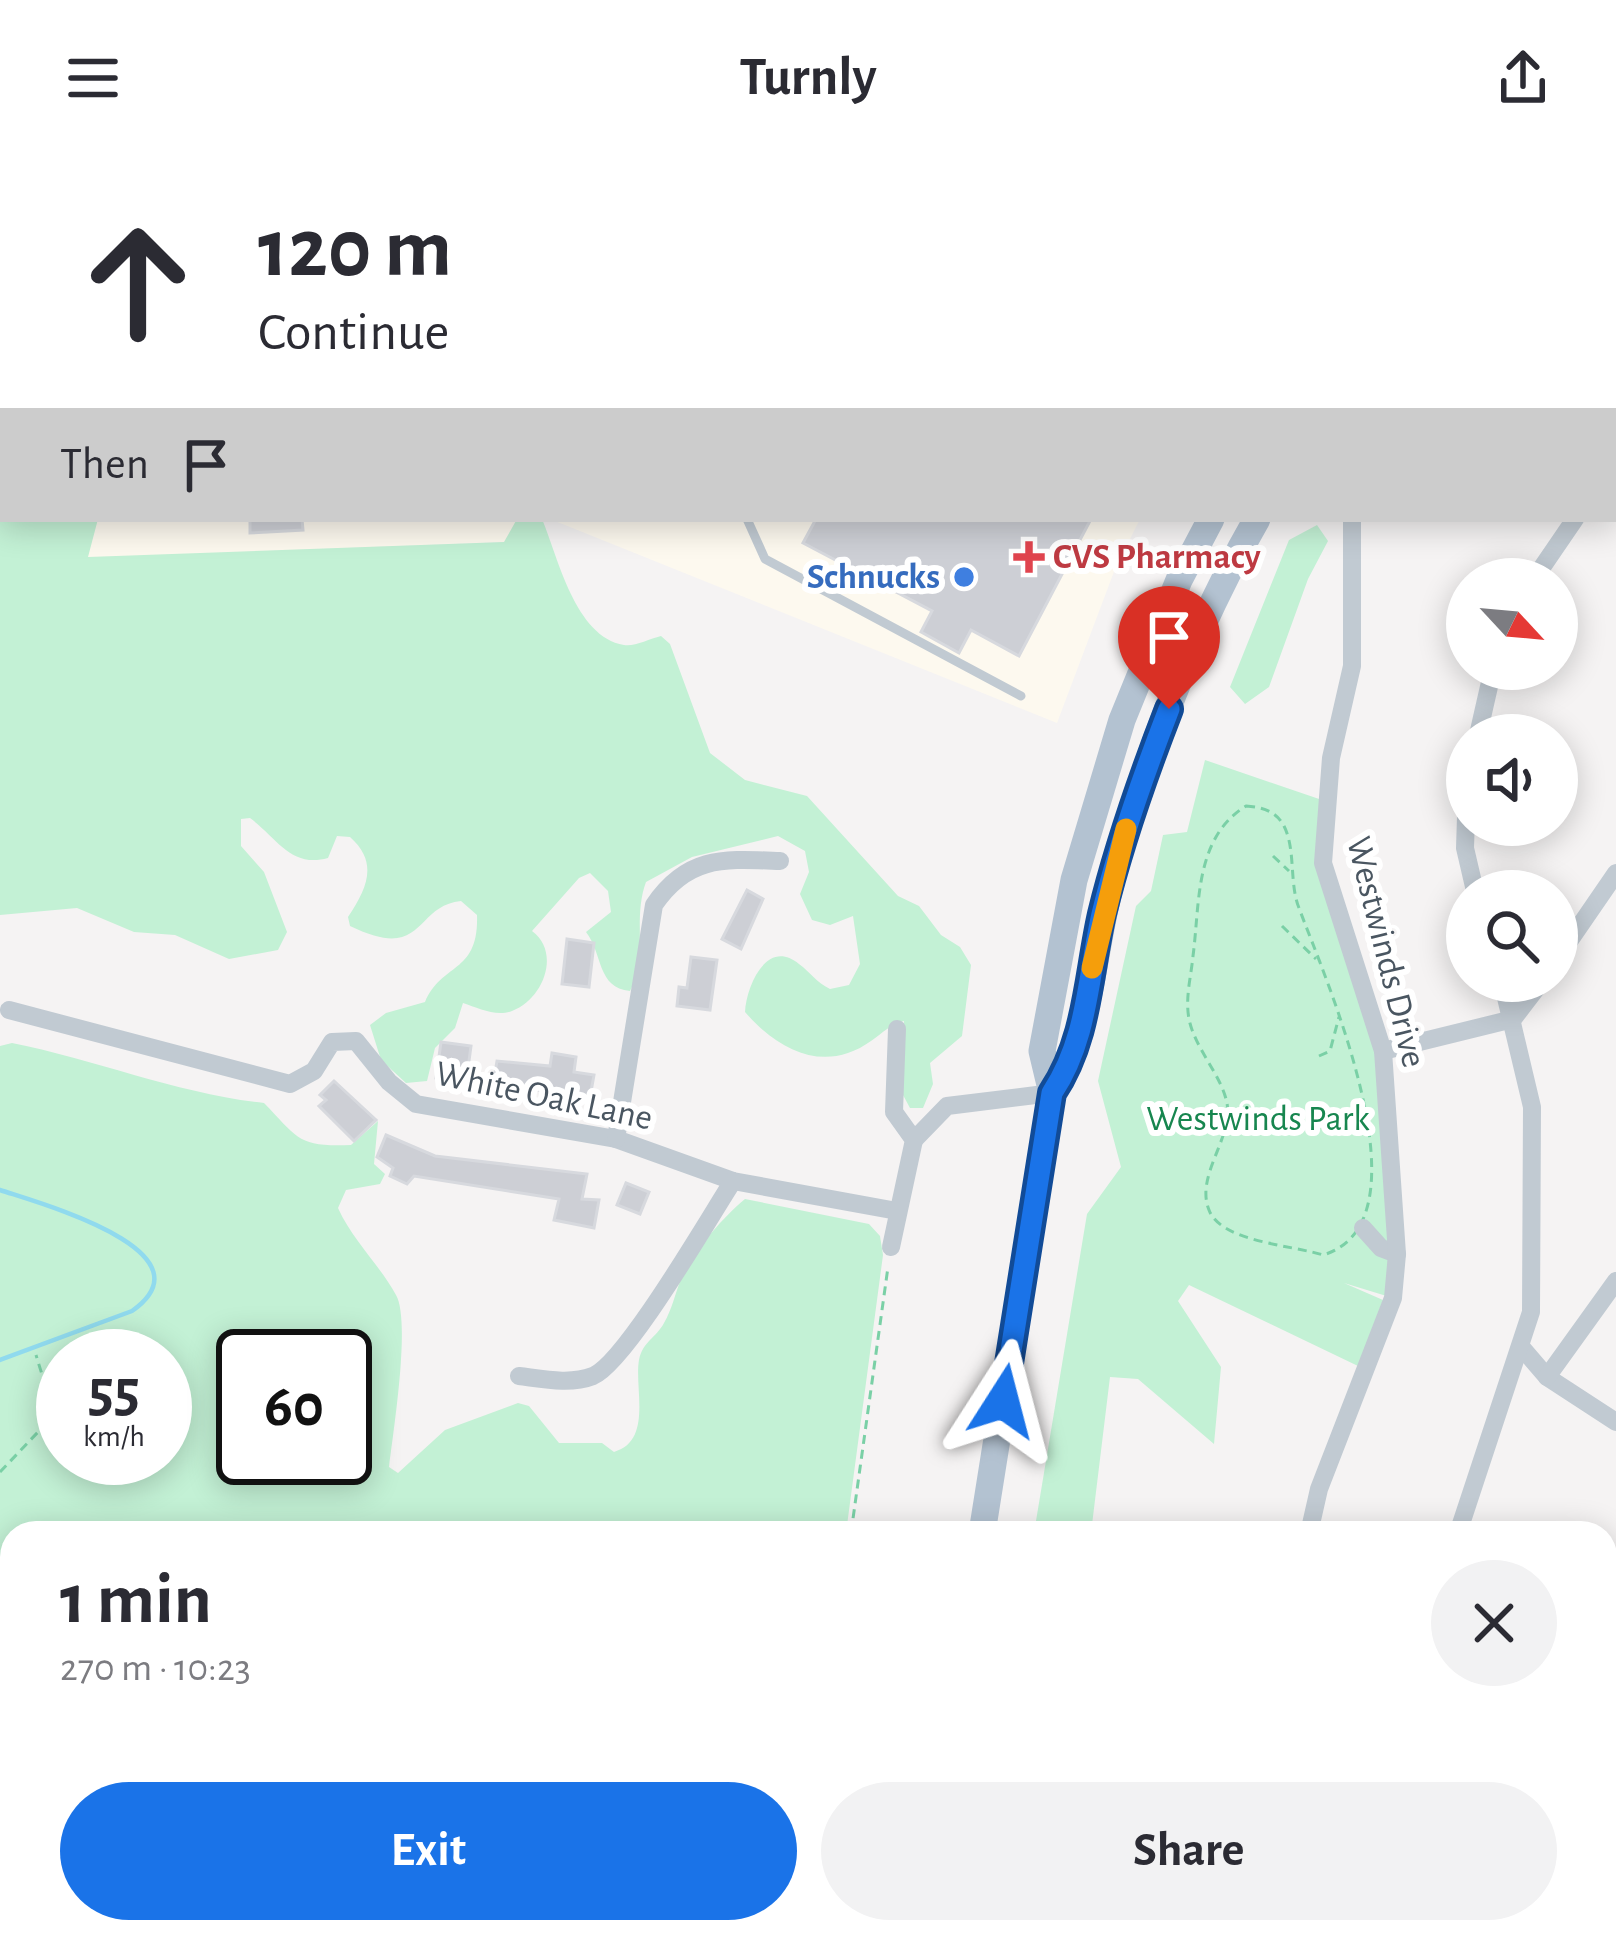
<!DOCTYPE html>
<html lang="en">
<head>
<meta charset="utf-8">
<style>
	:root { --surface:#fff; --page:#f2f2f3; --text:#2b2b33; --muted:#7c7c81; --accent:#1a73e8 }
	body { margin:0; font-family:"Alegreya Sans",sans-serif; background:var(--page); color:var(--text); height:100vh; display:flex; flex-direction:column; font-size:45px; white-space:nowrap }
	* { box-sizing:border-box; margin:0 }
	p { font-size:39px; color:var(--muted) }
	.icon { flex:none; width:66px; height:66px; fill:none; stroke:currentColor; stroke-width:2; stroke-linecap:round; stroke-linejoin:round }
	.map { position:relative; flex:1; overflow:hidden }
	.drawer { position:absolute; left:0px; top:1365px; width:1617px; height:423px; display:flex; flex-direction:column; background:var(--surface); border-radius:36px 36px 0 0; box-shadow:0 6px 30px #0003 }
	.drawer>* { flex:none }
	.banner { position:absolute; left:0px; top:0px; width:1617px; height:366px; box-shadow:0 6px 30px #0003; background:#fff; color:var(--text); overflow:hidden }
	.needle { width:78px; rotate:116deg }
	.controls { position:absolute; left:1446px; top:402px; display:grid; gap:24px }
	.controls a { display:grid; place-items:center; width:132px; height:132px; border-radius:50%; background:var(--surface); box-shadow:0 6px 30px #0003; font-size:60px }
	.speed { position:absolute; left:36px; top:1173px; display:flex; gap:24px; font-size:60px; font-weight:700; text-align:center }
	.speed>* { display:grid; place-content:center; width:156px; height:156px; border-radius:50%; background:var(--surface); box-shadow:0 6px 30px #0003; line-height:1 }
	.speed small { font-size:30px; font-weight:400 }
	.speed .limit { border:6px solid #111; border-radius:18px; background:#fff; color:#111 }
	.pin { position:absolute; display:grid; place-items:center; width:102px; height:102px; color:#fff; margin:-123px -51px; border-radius:50% 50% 50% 0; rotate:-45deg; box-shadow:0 0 12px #0007 }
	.pin .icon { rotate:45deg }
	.me { position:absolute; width:132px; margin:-66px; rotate:9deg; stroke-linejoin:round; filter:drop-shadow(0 0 9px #0008) }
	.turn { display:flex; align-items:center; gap:42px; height:252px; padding:0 60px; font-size:54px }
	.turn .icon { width:156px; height:156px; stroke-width:2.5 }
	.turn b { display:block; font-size:84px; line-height:102px }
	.then { display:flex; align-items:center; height:114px; padding:0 60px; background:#0003; gap:24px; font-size:45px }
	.round { display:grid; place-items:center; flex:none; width:126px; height:126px; border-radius:63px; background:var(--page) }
	.summary { display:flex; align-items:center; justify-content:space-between; height:204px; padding:0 60px }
	h1 { font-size:72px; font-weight:600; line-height:90px }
	.primary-button { display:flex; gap:24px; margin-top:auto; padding:24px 60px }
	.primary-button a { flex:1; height:138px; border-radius:72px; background:var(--accent); color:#fff; font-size:48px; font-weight:600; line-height:138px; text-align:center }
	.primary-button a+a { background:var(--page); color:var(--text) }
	header { display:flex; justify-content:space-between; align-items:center; height:156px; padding:0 60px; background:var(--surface); font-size:54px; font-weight:600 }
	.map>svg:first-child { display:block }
</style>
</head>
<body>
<header><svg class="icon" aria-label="menu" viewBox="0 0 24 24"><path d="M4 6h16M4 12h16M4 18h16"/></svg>Turnly<svg class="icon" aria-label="share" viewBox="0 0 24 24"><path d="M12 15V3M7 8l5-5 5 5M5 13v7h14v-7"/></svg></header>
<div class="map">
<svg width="1616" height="1787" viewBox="0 0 1616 1787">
	<rect width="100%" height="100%" fill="#f5f3f3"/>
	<g fill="#fdf9ef">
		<path d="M313 0H1095L1096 3H311Z"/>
		<path d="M98 363H517L505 386 87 402Z"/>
		<path d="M550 363H1140L1115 413 1057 567Z"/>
	</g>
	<g fill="#c3f1d5" fill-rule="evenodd">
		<path d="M0 0H269L3 3V363H98L88 401 504 386 517 363H542C558 401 575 481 624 489 634 491 649 483 661 480L670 488 710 597 745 624 807 640 898 740 919 750 941 779 960 791 971 809 962 880 930 907 933 928 923 952H910L903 939 904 865C889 869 884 876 871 885 825 918 779 895 745 856 746 832 766 781 799 808 811 817 816 826 830 833L849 829 860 808 853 760 830 769 812 764 800 738 809 716 805 695 778 680 692 701 646 726C632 764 649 801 630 835 597 832 603 798 586 776L611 756 608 735 590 717 579 722 532 775C561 796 544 843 512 855 496 861 478 852 463 847L455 872 435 892 427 925 406 927 381 904 370 869 386 857 425 846C442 806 479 818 477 759L461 745C413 750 426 807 350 770L348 761C367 732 379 707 350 681L337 680 328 702C291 712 278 683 250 662L241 663V690L264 716 287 776 278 794 229 803 175 779 134 776 77 752 0 759Z"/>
		<path d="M1317 369 1328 385 1308 423 1269 531 1245 548 1230 531 1289 384Z"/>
		<path d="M1205 604 1325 645 1322 676 1383 895 1393 1142 1344 1127 1383 1144 1358 1210 1189 1129 1178 1145 1221 1211 1214 1288 1138 1223 1110 1221 1091 1377H1034L1087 1058 1121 1011 1098 925 1136 750 1151 735 1163 679 1187 676Z"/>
		<path d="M12 887C97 904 179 938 264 947 299 983 298 991 351 989L378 965 374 1008 385 1018 380 1028 346 1034 338 1052C353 1085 379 1108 396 1139 411 1165 393 1277 389 1311L398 1317 445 1274 518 1247 529 1250 559 1287H602L614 1296C653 1285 634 1232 639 1204 643 1185 656 1182 664 1167 672 1153 675 1138 681 1123 695 1094 721 1063 745 1043L869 1068 880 1080 883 1099 846 1377H12V1776H765L764 1787H0V890ZM63 1200H165V1302H63ZM243 1200H345V1302H243Z"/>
		<path d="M1209 1776H1335L1348 1787H1230Z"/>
	</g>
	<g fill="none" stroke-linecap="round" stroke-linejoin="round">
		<path stroke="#90daee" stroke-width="4.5" d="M0 1034C35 1046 217 1095 132 1155L0 1204"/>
	</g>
	<g fill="#cdcfd5" stroke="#d7d9de" stroke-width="3">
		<path d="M250 363H302L303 374 250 377Z"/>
		<path d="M816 363H1091L1019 500 971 474 959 497 921 476 932 455 803 387Z"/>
		<path d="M747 734 763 743 741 793 722 783Z"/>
		<path d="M567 783 594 787 589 831 562 828Z"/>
		<path d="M691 801 717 804 710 854 677 850 679 831 687 832Z"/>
		<path d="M441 886 471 890 466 927 436 922Z"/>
		<path d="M552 897 576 901 574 916 594 919 590 941 493 928 497 905 550 910Z"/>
		<path d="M334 925 376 964 354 985 319 950 326 944 320 939Z"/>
		<path d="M386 979 435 1000 587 1018 582 1043 599 1044 594 1072 554 1064 559 1043 414 1020 407 1028 390 1020 393 1012 377 1001Z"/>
		<path d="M626 1027 649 1036 640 1058 617 1049Z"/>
	</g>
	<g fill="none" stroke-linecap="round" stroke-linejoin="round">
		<g stroke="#7ad0a6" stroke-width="3" stroke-dasharray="9 6" stroke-linecap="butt">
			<path d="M0 213H3"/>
			<path d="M1246 650C1262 651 1276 655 1284 670 1296 694 1289 727 1299 752 1324 820 1434 1066 1323 1099 1292 1089 1221 1086 1209 1054 1195 1019 1233 983 1227 947 1221 918 1195 893 1189 863 1185 842 1191 821 1193 800 1200 748 1194 682 1246 650Z"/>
			<path d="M1273 700 1289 715"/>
			<path d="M1282 770 1316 803"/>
			<path d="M1319 900 1330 895 1339 861"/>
			<path d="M0 1316 38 1276 52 1251 36 1199"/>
			<path d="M851 1377 888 1111"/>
			<path d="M773 1787 776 1776"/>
		</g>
		<g stroke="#c1cad2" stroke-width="9">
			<path d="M983 0 985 3"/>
			<path d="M747 363 765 403 1021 540"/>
		</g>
		<g stroke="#c1cad2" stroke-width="18">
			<path d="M291 3 293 0"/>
			<path d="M808 3 809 0"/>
			<path d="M1537 3 1539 0"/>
			<path d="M1614 306 1616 303"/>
			<path d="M1534 423 1575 363"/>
			<path d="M1478 579 1493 513"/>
			<path d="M1467 629 1465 692 1475 735"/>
			<path d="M1557 803 1616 717"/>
			<path d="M9 854 290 928 314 915 332 886 356 885 389 926 416 948 616 983 733 1025 897 1055"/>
			<path d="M1383 895 1513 863 1542 825"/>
			<path d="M616 983 654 749C688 699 725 703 780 705"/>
			<path d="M914 984 947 950 1052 937"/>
			<path d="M1363 1072 1381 1092 1397 1098"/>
			<path d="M891 1091 914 984 894 956 897 873"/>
			<path d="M1523 1193 1547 1221 1616 1266"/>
			<path d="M519 1220C543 1223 570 1229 593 1220 626 1206 709 1062 733 1025"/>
			<path d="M1547 1221 1616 1125"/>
			<path d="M1309 1377 1319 1333 1393 1142 1397 1098 1383 895 1323 707 1331 602 1352 510V363"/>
			<path d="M1458 1377 1531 1156 1532 951 1502 825"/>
			<path d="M1605 1671 1616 1668"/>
			<path d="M1460 1776 1469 1787"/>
		</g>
		<g stroke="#c1cbd6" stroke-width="24">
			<path d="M1135 0 1136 3"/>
			<path d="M1164 1776 1186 1787"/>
		</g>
		<g stroke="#b3c2d1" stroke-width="27">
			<path d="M1426 3 1427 0"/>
			<path d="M1460 3 1462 0"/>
			<path d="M1052 937C1092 875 1092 798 1111 727 1145 602 1192 476 1257 363"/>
			<path d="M982 1377 1052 937 1042 895 1074 724 1122 564 1179 424 1211 363"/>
			<path d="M903 1787 906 1776"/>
		</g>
	</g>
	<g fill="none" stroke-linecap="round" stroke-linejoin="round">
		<defs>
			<path id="route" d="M1003 1245 1052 937C1088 883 1088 820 1102 758 1119 688 1143 620 1169 553"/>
		</defs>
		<use href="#route" stroke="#114b97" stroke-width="30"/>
		<use href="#route" stroke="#1a73e8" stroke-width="21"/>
		<path stroke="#f59e0b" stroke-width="21" d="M1092 812 1126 673"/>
	</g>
	<path fill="#e0444e" stroke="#fff" stroke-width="4.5" d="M1023 383h12v12h12v12h-12v12h-12v-12h-12v-12h12z"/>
	<circle fill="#3f7fe0" stroke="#fff" stroke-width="4.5" cx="964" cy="421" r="12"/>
	<g text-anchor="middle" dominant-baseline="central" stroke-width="12" stroke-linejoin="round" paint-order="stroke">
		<g font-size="36" font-weight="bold" fill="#be3a42" stroke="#fff" text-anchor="start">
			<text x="1053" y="401">CVS Pharmacy</text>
		</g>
		<g font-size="36" font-weight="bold" fill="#366cbe" stroke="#fff" text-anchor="end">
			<text x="940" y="421">Schnucks</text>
		</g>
		<g font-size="36" fill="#4a5661" stroke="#fff">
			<text transform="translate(1386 796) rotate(76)">Westwinds Drive</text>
			<text transform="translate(544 940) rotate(12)">White Oak Lane</text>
		</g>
		<g font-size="36" fill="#17864f" stroke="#fff">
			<text x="1258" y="963">Westwinds Park</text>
		</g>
	</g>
</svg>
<div class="controls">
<a><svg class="needle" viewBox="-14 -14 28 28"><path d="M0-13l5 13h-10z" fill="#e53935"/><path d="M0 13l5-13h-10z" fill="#7c7c81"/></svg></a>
<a><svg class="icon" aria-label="sound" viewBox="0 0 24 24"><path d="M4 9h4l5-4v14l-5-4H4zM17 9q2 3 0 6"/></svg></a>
<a><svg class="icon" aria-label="search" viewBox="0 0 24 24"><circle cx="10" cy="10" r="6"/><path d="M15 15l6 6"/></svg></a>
</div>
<div class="speed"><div>55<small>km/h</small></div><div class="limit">60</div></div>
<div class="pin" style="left:1169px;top:553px;background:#d93025"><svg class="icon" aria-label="arrive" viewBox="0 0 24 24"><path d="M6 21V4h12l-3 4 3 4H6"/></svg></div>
<svg class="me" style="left:1003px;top:1245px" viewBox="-20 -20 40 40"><path d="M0-17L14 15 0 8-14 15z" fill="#1a73e8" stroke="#fff" stroke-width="4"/></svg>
<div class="banner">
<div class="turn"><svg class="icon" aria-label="ahead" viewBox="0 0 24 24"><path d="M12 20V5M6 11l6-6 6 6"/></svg><div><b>120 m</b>Continue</div></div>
<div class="then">Then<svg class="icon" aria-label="arrive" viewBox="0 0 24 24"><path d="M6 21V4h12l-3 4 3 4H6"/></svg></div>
</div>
<section class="drawer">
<div class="summary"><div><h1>1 min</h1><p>270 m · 10:23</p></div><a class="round"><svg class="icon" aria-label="close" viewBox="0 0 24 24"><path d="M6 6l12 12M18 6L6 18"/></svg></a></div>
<div class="primary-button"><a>Exit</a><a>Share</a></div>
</section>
</div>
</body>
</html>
